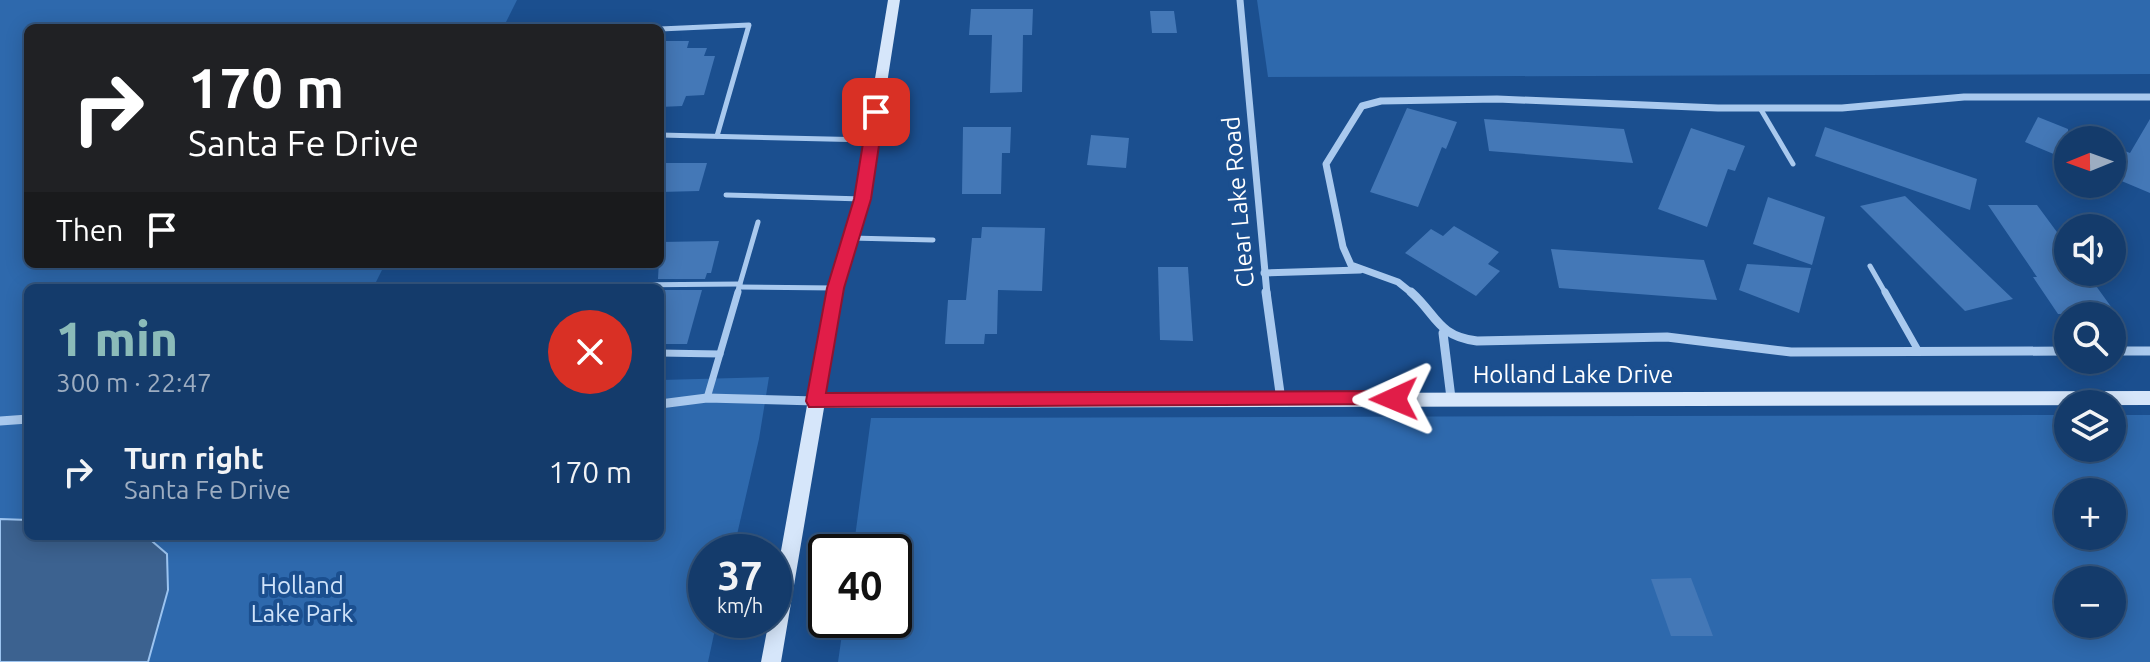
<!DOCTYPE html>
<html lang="en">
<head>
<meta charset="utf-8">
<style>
	:root { --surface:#143b6b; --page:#1d4271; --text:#f1f3f6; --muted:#9dadc1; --line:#33557e; --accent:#8bbbb9 }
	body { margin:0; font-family:Ubuntu,sans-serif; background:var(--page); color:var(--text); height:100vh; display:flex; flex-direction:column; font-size:30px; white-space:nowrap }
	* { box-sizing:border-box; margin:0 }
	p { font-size:26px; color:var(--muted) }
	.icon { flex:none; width:44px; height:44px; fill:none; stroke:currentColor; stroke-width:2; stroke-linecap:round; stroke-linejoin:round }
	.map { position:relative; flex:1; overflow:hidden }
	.details { position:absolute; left:24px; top:284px; width:640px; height:256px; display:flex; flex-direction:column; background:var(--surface); border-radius:12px; box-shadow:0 4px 20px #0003,0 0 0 2px var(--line) }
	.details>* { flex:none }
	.top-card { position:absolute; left:24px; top:24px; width:640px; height:244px; border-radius:12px; box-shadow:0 4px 20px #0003,0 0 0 2px var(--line); background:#202124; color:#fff; overflow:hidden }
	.needle { width:52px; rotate:269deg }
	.fabs { position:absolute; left:2054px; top:126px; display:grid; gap:16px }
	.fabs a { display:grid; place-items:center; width:72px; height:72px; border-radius:50%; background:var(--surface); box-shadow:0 4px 20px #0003,0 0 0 2px var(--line); font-size:40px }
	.speed { position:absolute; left:688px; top:534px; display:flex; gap:16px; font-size:40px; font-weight:700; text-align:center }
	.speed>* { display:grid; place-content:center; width:104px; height:104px; border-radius:50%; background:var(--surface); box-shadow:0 4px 20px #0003,0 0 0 2px var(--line); line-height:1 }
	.speed small { font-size:20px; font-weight:400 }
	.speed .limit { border:4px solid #111; border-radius:12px; background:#fff; color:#111 }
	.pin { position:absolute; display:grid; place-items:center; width:68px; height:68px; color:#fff; margin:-34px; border-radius:16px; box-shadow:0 4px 12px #0006 }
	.me { position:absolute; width:88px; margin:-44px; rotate:269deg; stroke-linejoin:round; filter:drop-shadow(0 0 6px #0008) }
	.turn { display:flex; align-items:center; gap:28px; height:168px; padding:0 32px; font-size:36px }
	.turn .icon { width:104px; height:104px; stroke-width:2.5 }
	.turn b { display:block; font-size:56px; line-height:68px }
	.then { display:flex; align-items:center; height:76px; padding:0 32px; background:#0003; gap:16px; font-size:30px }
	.round { display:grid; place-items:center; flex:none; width:84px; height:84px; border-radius:42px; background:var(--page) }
	.headline { display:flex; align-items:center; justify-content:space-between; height:136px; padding:0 32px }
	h1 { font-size:48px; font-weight:800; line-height:60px; color:var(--accent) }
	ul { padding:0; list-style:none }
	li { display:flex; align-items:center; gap:24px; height:104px; padding:0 32px }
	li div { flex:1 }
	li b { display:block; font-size:30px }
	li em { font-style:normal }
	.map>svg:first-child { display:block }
</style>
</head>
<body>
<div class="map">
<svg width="2150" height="662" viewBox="0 0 2150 662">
	<rect width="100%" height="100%" fill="#1b4f8f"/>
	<g fill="#2e69ad" fill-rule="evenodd">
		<path d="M0 0H620H517L503 28H28V264H385L373 288H28V536H660V380L769 377 759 439 733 552H706V620H717L708 662H0Z"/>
		<path d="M1257 0H2150V74L1268 77Z"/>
		<path d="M2068 415V448H2112V415H2150V662H838L844 620H894V552H853L871 418ZM2068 492H2112V536H2068ZM2068 580H2112V624H2068Z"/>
	</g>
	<path fill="#3c6290" stroke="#9cc4f0" stroke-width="2" d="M0 519 28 520V536H146L167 554 168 590 148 662H0Z"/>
	<g fill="#4478b7">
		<path d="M971 9H1033L1032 35H1023L1022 92 990 93 992 35H969Z"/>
		<path d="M1150 11H1174L1177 33H1152Z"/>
		<path d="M660 41H689L687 48H707L704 56H715L704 95 686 96 682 106 660 107Z"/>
		<path d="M1407 108 1457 122 1446 149 1442 147 1418 207 1370 192Z"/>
		<path d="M2038 117 2068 129V160L2025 142Z"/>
		<path d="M1484 119 1624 129 1633 163 1489 151Z"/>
		<path d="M2150 119V193L2112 177V146L2130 153Z"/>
		<path d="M963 127H1011L1010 153H1002L1001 194H962Z"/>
		<path d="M1825 127 1977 179 1970 210 1815 156Z"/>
		<path d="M1691 128 1745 146 1735 171 1728 169 1707 227 1658 209Z"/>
		<path d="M1091 135 1129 138 1126 168 1087 165Z"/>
		<path d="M666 163H707L699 191 660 192Z"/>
		<path d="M1905 196 2013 299 1965 311 1860 206Z"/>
		<path d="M1768 197 1825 217 1812 265 1753 244Z"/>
		<path d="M1988 205H2037L2068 247V272H2086L2117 315 2058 314 2033 277H2037Z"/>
		<path d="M1454 226 1499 252 1488 264 1500 271 1476 296 1405 253 1431 229 1443 236Z"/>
		<path d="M982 227 1045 228 1042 291 998 290 997 334H985L984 344H945L948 300H966L972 238H981Z"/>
		<path d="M719 241 711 273H707L705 279H658L660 242Z"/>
		<path d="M1551 249 1704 260 1717 300 1559 288Z"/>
		<path d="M1747 264 1811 268 1799 313 1739 290Z"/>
		<path d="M1158 267H1188L1193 341 1160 340Z"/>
		<path d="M660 290H702L687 344H660Z"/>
		<path d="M1691 578 1713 636H1671L1651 579Z"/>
	</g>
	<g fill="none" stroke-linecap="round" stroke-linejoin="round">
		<g stroke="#a9c9ee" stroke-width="5">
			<path d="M660 29 749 25 717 136"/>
			<path d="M1760 108 1793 164"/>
			<path d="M660 135 871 140"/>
			<path d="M726 195 862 199"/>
			<path d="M851 238 933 240"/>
			<path d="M1870 266 1886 294"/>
			<path d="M739 287 836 288"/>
			<path d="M621 288 625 285 740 284"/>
			<path d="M737 294 758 222"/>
		</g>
		<g stroke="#a9c9ee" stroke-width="7">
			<path d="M1885 292 1919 352"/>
			<path d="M660 353 720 354"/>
			<path d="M707 398 738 292"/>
		</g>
		<g stroke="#a9c9ee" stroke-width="7">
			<path d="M1240 0 1267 294"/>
			<path d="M1264 273 1360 270"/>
			<path d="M1413 294 1398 282 1351 265 1343 247 1326 164 1362 106 1381 101 1497 99 1718 108H1842L1964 97H2150"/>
		</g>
		<g stroke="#a9c9ee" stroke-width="9">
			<path d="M1266 292 1281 400"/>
			<path d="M1411 292C1437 315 1437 336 1477 341L1667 337 1791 352 2068 351"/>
			<path d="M1443 333 1451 398"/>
			<path d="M2112 351H2150"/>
			<path d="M660 404 707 398 815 401"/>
			<path d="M0 421 28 419"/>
		</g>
		<path fill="#d6e6fa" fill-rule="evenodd" d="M888 0H900L869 199 844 288 826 394 2150 391V405L824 408 781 662H761L769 620H774V590L828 288 855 199Z"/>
	</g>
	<path fill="#e11d48" stroke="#92132f" stroke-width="2" d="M876 107 884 112 871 199 844 288 826 393 1394 391 1401 393 1404 399 1401 404 809 407 806 401 827 288 854 199 868 112Z"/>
	<g text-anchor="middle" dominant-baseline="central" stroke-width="8" stroke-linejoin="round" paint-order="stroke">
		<g font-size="24" fill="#fff" stroke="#1b4f8f">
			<text transform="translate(1238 202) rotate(-95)">Clear Lake Road</text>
			<text x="1573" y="374">Holland Lake Drive</text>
		</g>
		<g font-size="24" fill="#cfe3fa" stroke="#1b4f8f">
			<text x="302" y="585">Holland<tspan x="302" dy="28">Lake Park</tspan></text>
		</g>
	</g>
</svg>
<div class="fabs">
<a><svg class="needle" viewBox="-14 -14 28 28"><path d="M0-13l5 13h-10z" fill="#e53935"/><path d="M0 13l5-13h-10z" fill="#9dadc1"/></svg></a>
<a><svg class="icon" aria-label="sound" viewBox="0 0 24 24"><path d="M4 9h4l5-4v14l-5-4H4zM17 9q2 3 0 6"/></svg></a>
<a><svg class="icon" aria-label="search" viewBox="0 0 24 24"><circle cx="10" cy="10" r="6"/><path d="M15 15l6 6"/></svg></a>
<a><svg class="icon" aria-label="layers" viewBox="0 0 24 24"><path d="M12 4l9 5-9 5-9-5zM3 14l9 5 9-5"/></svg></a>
<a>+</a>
<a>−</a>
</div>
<div class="speed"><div>37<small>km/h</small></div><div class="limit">40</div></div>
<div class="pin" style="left:876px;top:112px;background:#d93025"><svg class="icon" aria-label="arrive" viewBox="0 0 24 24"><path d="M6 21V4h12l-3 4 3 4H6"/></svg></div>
<svg class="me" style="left:1394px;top:399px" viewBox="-20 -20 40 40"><path d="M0-17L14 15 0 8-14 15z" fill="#e11d48" stroke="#fff" stroke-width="4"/></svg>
<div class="top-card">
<div class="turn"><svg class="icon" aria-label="right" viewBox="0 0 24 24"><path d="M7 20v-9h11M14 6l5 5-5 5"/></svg><div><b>170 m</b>Santa Fe Drive</div></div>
<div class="then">Then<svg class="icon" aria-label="arrive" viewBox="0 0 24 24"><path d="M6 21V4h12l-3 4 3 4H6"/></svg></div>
</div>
<section class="details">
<div class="headline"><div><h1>1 min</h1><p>300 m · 22:47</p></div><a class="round" style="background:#d93025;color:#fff"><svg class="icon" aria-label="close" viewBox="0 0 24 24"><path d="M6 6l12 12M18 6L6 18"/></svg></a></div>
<ul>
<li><svg class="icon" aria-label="right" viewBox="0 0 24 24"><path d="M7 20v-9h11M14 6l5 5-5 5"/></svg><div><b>Turn right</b><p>Santa Fe Drive</p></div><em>170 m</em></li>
</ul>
</section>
</div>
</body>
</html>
